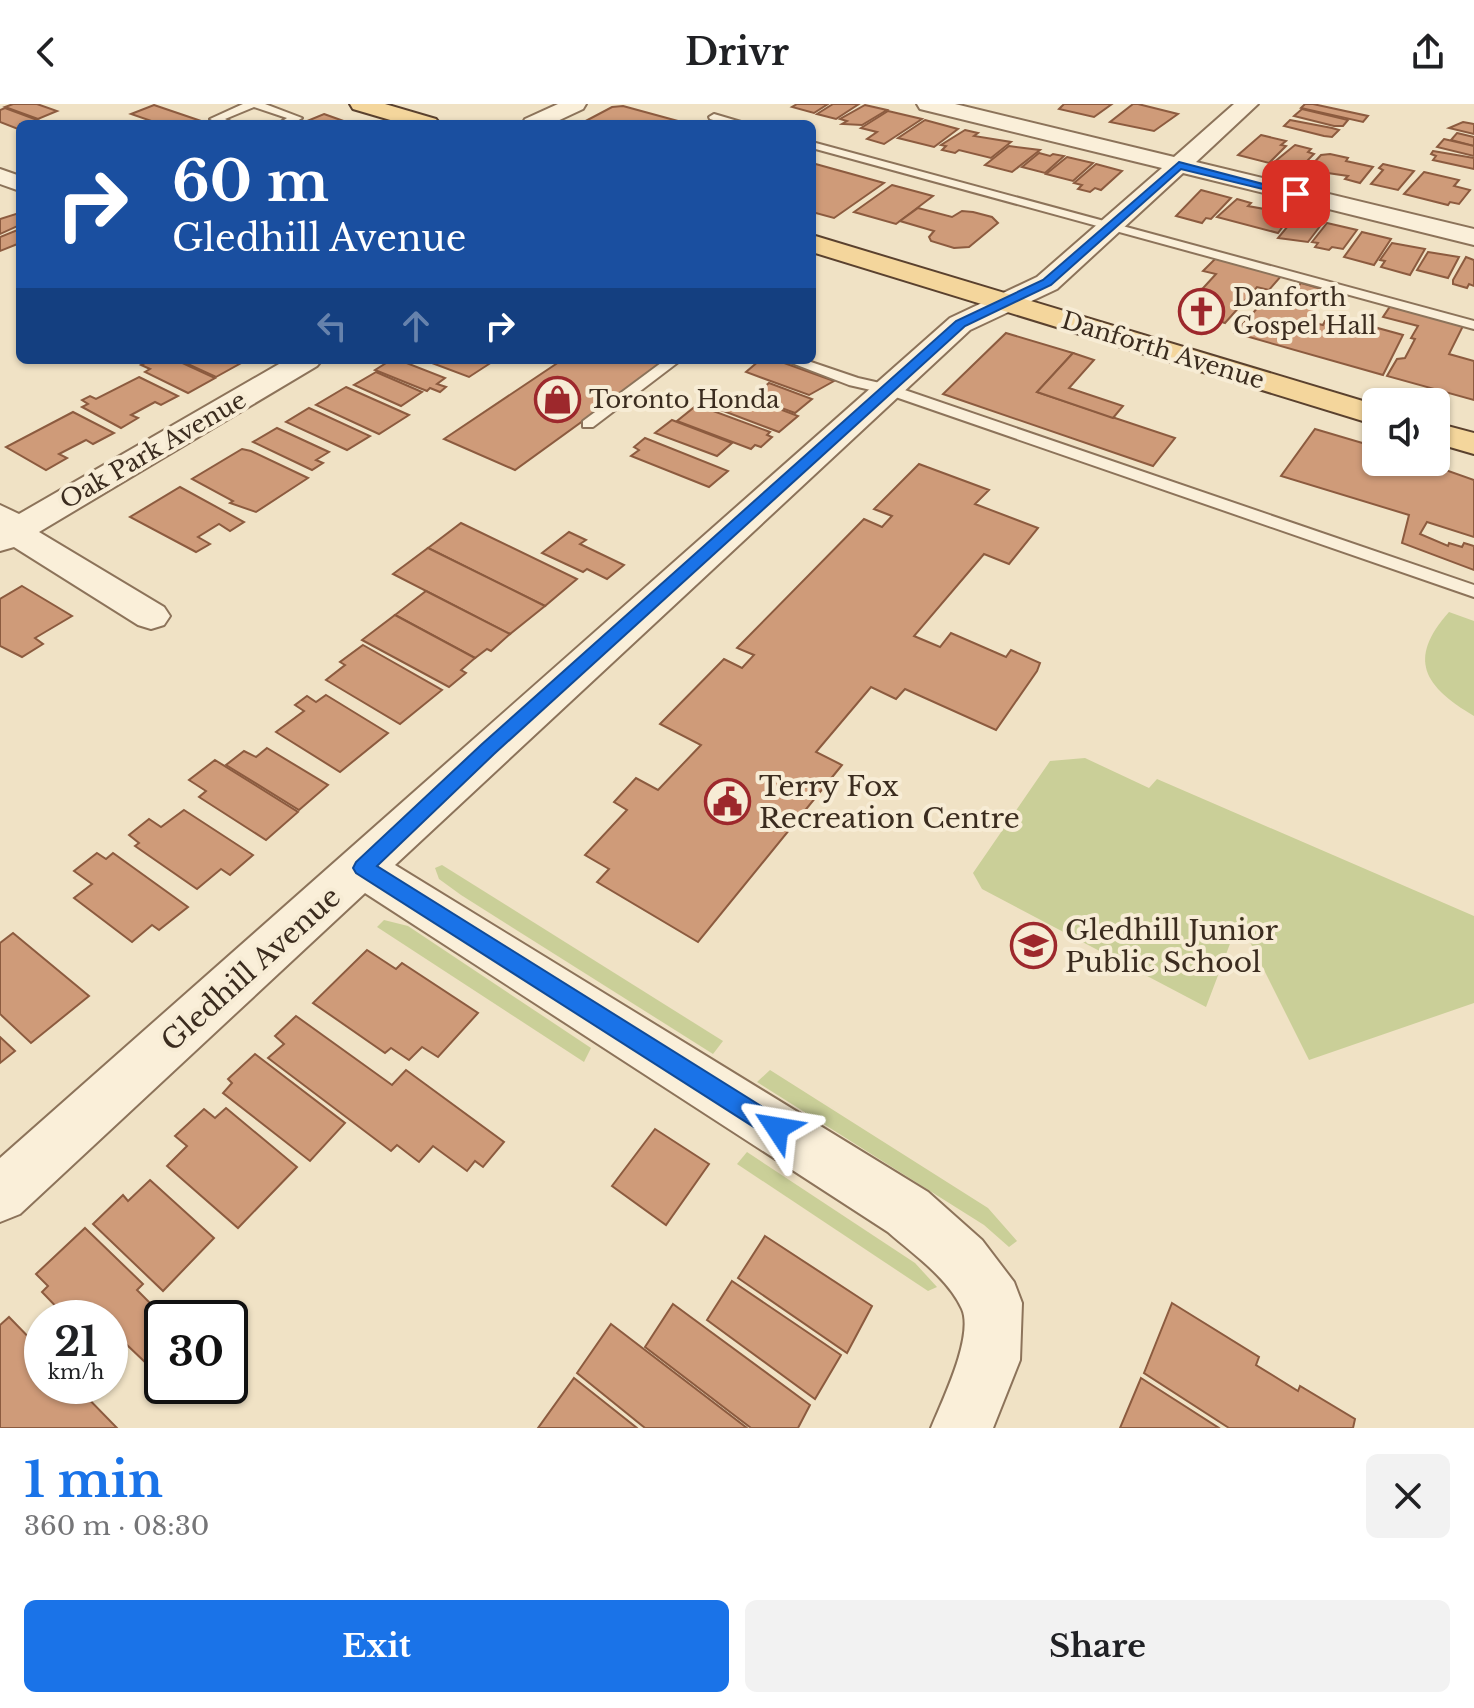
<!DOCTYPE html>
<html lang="en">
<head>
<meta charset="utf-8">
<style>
	:root { --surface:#fff; --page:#f2f2f2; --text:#202124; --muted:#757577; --accent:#1a73e8 }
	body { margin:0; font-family:"Libre Baskerville",serif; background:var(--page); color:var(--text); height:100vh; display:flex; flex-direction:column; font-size:30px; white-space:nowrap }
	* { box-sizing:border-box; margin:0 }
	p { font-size:26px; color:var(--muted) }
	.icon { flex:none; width:44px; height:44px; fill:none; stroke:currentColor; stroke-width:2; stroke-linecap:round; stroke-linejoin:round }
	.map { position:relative; height:1324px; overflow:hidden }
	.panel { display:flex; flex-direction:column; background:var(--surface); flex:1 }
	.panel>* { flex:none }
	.hud { position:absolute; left:16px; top:16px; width:800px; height:244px; border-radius:12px; box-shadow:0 2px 6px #0004; background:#1a4fa0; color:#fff; overflow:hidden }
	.buttons { position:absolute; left:1362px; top:284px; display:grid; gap:16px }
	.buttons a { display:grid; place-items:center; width:88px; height:88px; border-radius:12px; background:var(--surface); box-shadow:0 2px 6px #0004; font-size:40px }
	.speed { position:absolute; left:24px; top:1196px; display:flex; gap:16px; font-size:40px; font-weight:700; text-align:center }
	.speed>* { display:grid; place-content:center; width:104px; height:104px; border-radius:50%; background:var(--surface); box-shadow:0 2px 6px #0004; line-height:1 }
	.speed small { font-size:20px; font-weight:400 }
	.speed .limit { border:4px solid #111; border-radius:12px; background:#fff; color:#111 }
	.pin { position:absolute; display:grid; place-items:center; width:68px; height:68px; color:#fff; margin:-34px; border-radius:16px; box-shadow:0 4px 12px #0006 }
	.me { position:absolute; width:88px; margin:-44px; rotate:303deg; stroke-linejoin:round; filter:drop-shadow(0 0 6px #0008) }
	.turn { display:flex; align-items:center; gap:28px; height:168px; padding:0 24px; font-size:36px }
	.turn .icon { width:104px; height:104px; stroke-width:2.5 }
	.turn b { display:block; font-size:56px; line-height:68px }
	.lanes { display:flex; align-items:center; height:76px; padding:0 24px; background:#0003; justify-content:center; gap:40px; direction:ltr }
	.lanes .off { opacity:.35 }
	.round { display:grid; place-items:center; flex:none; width:84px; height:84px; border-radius:12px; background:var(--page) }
	.head { display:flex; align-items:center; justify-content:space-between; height:136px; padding:0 24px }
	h1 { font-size:48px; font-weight:800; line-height:60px; color:var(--accent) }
	.primary-button { display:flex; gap:16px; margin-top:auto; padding:16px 24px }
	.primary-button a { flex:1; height:92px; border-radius:12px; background:var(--accent); color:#fff; font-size:32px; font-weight:800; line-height:92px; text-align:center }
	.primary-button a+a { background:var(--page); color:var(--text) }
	header { display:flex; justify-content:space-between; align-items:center; height:104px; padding:0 24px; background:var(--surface); font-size:36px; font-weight:800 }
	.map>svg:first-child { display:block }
</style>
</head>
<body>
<header><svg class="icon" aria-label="back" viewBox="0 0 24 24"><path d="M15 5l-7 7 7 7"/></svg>Drivr<svg class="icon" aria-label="share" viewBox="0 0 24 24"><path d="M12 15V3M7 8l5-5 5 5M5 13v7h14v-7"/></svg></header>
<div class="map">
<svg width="1474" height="1324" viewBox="0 0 1474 1324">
	<rect width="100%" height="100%" fill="#f0e2c5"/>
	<g fill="#cacf98">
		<path d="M1449 508 1474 517V612C1425 583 1406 556 1449 508Z"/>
		<path d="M1085 654 1149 684 1157 675 1474 812V899L1309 956 1239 816 1206 903 982 785 973 769 1050 657Z"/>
		<path d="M442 761 723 937 713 950 461 791 439 775 435 764Z"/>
		<path d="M384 816 408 822 591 944 584 958 377 823Z"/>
		<path d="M770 966 988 1104 1017 1137 1009 1143 984 1121 757 978Z"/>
		<path d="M747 1048 915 1159 937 1183 928 1187 737 1060Z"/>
	</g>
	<g fill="#cf9b79" stroke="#8c5b3f" stroke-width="2">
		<path d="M13 0H37L57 7 38 15 5 3Z"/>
		<path d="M797 0H828L814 9 792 3Z"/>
		<path d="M833 0H859L836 15 817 10Z"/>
		<path d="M1064 0H1112L1094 13 1059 5Z"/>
		<path d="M1133 0H1138L1178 10 1154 27 1110 18Z"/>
		<path d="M1305 0H1313L1368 12 1363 18 1301 4Z"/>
		<path d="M154 1 210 20H160L131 10Z"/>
		<path d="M865 1 887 6 862 21 842 20 847 17 840 15Z"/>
		<path d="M623 2 689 20H580L612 3Z"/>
		<path d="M5 4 40 17 34 19 37 20H20L18 25 0 18V6Z"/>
		<path d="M1302 5 1348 16 1343 22H1334L1294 12Z"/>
		<path d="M888 7 922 15 884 40 867 35 877 28 861 24Z"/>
		<path d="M324 10 352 20H300Z"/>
		<path d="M925 16 958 25 934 43 898 34Z"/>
		<path d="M1290 16 1332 24 1339 26 1332 33 1324 32 1284 22Z"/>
		<path d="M1463 18 1474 20V30L1449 24Z"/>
		<path d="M965 26 978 29 974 32 1011 38 991 54 959 46 955 49 942 46 946 42 941 41Z"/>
		<path d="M1457 29 1474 33V42L1451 36Z"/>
		<path d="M1261 31 1286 37 1281 41 1286 42 1269 59 1238 51Z"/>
		<path d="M1444 35 1474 42V52L1437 43Z"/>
		<path d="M1295 41 1311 45 1308 48 1314 50 1299 65 1273 59Z"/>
		<path d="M1009 42 1040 46 1012 68 985 61Z"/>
		<path d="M1433 47 1474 54V65L1433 56 1436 52 1431 50Z"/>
		<path d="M1039 49 1050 52 1053 50 1064 52 1045 69 1022 63Z"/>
		<path d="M1330 50 1348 54 1346 57 1373 63 1360 79 1345 75 1348 72 1307 66 1321 51Z"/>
		<path d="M1067 53 1093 59 1073 77 1046 70Z"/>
		<path d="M812 59 884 79 834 114 812 108Z"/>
		<path d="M1096 60 1122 67 1101 86 1095 84 1090 88 1078 85 1082 81 1074 79Z"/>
		<path d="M1383 60 1414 67 1398 86 1371 80 1383 66 1379 64Z"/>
		<path d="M1424 68 1459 76 1454 82 1470 86 1459 100 1450 98 1448 101 1404 90Z"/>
		<path d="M892 81 933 92 896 120 854 108Z"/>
		<path d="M1201 86 1231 94 1211 115 1206 114 1202 119 1176 112Z"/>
		<path d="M1237 95 1251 99 1248 102 1292 110 1278 129 1217 113Z"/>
		<path d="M918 104 952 113 962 107 973 108 992 113 998 119 969 143 954 144 931 137 929 133 934 127 900 117Z"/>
		<path d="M19 109 20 121 0 130V115Z"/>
		<path d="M1297 111 1324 117 1308 138 1278 134Z"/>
		<path d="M1327 119 1357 126 1343 145 1332 143 1329 146 1315 143 1318 139 1312 138Z"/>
		<path d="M20 125V139L0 147V133Z"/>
		<path d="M1362 128 1391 135 1374 161 1344 153Z"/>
		<path d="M1392 139 1425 145 1410 171 1381 163 1385 157 1380 156Z"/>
		<path d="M1428 148 1459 153 1448 174 1417 166Z"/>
		<path d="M1217 153 1282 171 1269 186 1257 183 1225 219 1219 217 1216 222 1185 212 1188 209 1182 207 1216 170 1203 167Z"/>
		<path d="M1466 153 1474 156V182L1469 180 1467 184 1453 180V176Z"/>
		<path d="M1301 179 1329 187 1306 217 1323 221 1325 217 1338 221 1336 225 1350 229 1354 225 1370 229 1374 223 1403 231 1383 271 1235 229 1268 192 1287 197Z"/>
		<path d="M1391 201 1464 220 1449 250 1474 257V296L1387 272 1397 255 1405 254 1415 235 1411 234 1418 222 1383 213Z"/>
		<path d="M1006 229 1073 249 1037 288 1175 334 1153 362 943 290Z"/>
		<path d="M1073 249 1094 256 1069 284 1123 302 1113 314 1037 288Z"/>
		<path d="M151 256H176L215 274 188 289 145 268 150 265 141 261Z"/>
		<path d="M179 256H234L241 259 216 273Z"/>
		<path d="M391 256H399L445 274 437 280 446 283 440 288 430 284 427 287 375 266Z"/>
		<path d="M424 256H480L489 260 469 273Z"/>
		<path d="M562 256H667L515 366 444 335Z"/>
		<path d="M760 256H776L834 277 809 291 746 268Z"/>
		<path d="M376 268 422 288 401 302 354 281Z"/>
		<path d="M139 273 178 292 161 301 155 298 131 311 138 314 121 324 82 303 88 300 82 296 90 292 96 295Z"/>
		<path d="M769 279 812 295 795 309 752 293Z"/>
		<path d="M346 283 409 311 379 330 316 301Z"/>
		<path d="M736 291 753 295 798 312 779 328 718 305Z"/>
		<path d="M697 301 770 328 767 331 772 333 761 343 755 341 751 345 677 317Z"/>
		<path d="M309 304 370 332 347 346 286 318Z"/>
		<path d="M73 308 114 329 93 340 86 336 59 350 67 354 46 366 6 343Z"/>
		<path d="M672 316 732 339 717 352 655 329Z"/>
		<path d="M277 324 329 348 316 356 323 359 312 366 253 338Z"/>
		<path d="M1315 325 1376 343V358H1423L1474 376V433L1427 418 1420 430 1448 442 1449 439 1462 443 1464 439 1474 442V466L1402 439 1409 411 1281 372Z"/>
		<path d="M645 334 728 367 709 383 631 352 639 346 634 343Z"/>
		<path d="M242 345 251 347 308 374 256 408 230 399 233 397 192 375Z"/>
		<path d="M919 360 989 386 975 400 1038 424 1009 460 984 450 914 532 940 543 951 529 1006 553 1011 546 1040 559 1037 567 996 626 905 585 896 595 871 583 816 648 842 661 698 838 597 778 609 765 585 751 627 706 614 698 636 674 658 686 701 641 660 620 724 555 742 564 754 551 737 544 864 415 882 423 892 412 874 405Z"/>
		<path d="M180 383 244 418 230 427 219 420 198 433 210 440 196 448 130 413Z"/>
		<path d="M461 419 577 475 545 502 428 444Z"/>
		<path d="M569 428 586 436 580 440 624 461 607 475 587 465 583 468 542 449Z"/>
		<path d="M428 444 545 502 510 530 393 470Z"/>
		<path d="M22 482 72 512 35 534 43 540 22 553 0 542V495Z"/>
		<path d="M426 487 510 530 491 547 487 545 475 554 395 511Z"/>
		<path d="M395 511 475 554 461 566 466 569 449 583 362 536Z"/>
		<path d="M363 541 442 586 400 620 326 576 345 561 340 558Z"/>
		<path d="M326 591 388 629 340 668 276 628 304 607 295 601 307 592 316 598Z"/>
		<path d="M267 644 328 681 299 706 226 661 244 647 256 653Z"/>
		<path d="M215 656 298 708 266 736 199 693 206 687 189 676Z"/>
		<path d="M184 706 253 751 230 771 221 765 197 785 135 742 139 739 129 731 149 715 161 723Z"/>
		<path d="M97 749 106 755 113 749 188 803 159 826 152 821 132 838 74 794 92 780 74 767Z"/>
		<path d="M13 829 89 892 31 939 0 910V839Z"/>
		<path d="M367 846 396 865 402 859 478 909 438 953 422 943 409 956 391 944 385 949 313 899Z"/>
		<path d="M296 912 392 981 406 966 504 1038 483 1063 475 1057 467 1067 433 1042 419 1058 397 1041 391 1047 268 954 284 940 275 932Z"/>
		<path d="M0 933 15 947 0 959Z"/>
		<path d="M255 950 345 1019 310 1057 223 989 232 979 228 975Z"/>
		<path d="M226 1004 297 1063 238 1124 167 1062 187 1042 175 1032 204 1005 215 1014Z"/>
		<path d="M655 1025 709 1060 666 1121 612 1082Z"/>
		<path d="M150 1076 214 1134 163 1187 93 1120 123 1091 128 1097Z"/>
		<path d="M85 1124 143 1180 137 1186 156 1205 152 1210 162 1219V1244L147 1260 127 1241 111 1258 110 1214H67L42 1188 48 1182 36 1170Z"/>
		<path d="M765 1132 872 1202 847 1249 738 1174Z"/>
		<path d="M732 1177 841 1251 815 1295 707 1216Z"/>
		<path d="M1172 1199 1259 1253 1256 1261 1298 1287 1300 1282 1355 1315 1353 1324H1229L1144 1269Z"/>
		<path d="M673 1200 810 1301 798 1324H751L645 1243Z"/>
		<path d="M9 1213 42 1247V1282H76L117 1324H0V1221Z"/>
		<path d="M611 1220 747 1324H645L577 1269Z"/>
		<path d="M574 1274 637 1324H538Z"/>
		<path d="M1141 1274 1219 1324H1120Z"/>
	</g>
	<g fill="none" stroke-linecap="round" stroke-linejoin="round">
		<defs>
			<g id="service">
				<path d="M243 0H265L302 14 292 20H278L287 14 254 3 225 15 235 20H220L210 15Z"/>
				<path d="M714 10 741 18 742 20H726L710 15 709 13Z"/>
				<path d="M812 38 1474 217V225L812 44Z"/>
				<path d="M665 256H681L593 323H583V317Z"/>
				<path d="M784 256H805L858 274 893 282 1474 481V493L884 289 849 281Z"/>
			</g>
			<g id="minor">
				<path d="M558 0H586L583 5 551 20H522L525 15Z"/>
				<path d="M917 0H955L1174 53 1234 0H1258L1196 58 1474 125V141L1183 69 1057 185 970 226 395 761 928 1088 982 1136 1014 1178 1022 1199 1020 1256 993 1324H931C942 1297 974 1232 962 1205 948 1174 913 1150 888 1128L365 789 20 1110 0 1118V1054L950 214 1037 173 1162 64 920 5Z"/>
				<path d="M0 65 20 72V87L0 80Z"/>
				<path d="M286 256H322L317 262 39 428 164 503 170 512 164 521 151 525 138 521 14 443 0 447V401L19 410Z"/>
			</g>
			<g id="primary">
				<path d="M350 0H385L436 15 440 20H404L353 5Z"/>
				<path d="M812 131 1376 301V321L812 148Z"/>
				<path d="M1436 319 1474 329V350L1436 339Z"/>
			</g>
		</defs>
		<use href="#service" stroke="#8c735a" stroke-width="4"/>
		<use href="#minor" stroke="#8c735a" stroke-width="4"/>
		<use href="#primary" stroke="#5a412e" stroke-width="4"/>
		<use href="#service" fill="#faefd9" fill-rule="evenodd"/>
		<use href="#minor" fill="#faefd9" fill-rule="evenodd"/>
		<use href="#primary" fill="#f4d69c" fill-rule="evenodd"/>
	</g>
	<path fill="#1a73e8" stroke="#114b97" stroke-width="2" d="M1179 58 1301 90 1296 93 1181 65 1051 181 965 222 494 650 377 762 785 1017 788 1024 785 1032 777 1035 768 1032 356 769 353 764 356 758 481 641 956 217 1043 176Z"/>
	<defs>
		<symbol id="church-ring" viewBox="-11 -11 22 22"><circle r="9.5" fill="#f7ecd5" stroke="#9d282c" stroke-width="1.5"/><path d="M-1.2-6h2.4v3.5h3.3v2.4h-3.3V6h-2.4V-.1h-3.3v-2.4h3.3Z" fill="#9d282c"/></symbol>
		<symbol id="shop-ring" viewBox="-11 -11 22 22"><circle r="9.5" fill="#f7ecd5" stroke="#9d282c" stroke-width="1.5"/><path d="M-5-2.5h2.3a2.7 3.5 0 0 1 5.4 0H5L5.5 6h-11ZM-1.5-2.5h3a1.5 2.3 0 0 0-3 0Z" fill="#9d282c"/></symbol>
		<symbol id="civic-ring" viewBox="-11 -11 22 22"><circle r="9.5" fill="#f7ecd5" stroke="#9d282c" stroke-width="1.5"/><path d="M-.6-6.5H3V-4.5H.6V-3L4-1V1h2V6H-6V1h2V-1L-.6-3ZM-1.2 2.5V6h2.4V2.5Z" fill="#9d282c"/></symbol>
		<symbol id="school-ring" viewBox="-11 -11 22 22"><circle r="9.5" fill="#f7ecd5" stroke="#9d282c" stroke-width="1.5"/><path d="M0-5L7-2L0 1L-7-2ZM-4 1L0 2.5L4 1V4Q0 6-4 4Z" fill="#9d282c"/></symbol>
	</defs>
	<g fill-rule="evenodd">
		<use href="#church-ring" x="1176" y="182" width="51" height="51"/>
		<use href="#shop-ring" x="532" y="270" width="51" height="51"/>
		<use href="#civic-ring" x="702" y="672" width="51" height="51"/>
		<use href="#school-ring" x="1008" y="816" width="51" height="51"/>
	</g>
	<g text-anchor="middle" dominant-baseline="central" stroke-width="8" stroke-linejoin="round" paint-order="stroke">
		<g font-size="24" fill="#3b2c1f" stroke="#f7ecd5" text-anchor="start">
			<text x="1233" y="193">Danforth<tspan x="1233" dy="28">Gospel Hall</tspan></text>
			<text x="589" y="295">Toronto Honda</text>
		</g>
		<g font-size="24" fill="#3b2c1f" stroke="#f7ecd5">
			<text transform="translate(1163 246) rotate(17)">Danforth Avenue</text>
			<text transform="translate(153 346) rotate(-30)">Oak Park Avenue</text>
		</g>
		<g font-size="28" fill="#3b2c1f" stroke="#f7ecd5" text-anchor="start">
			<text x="759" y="682">Terry Fox<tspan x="759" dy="32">Recreation Centre</tspan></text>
			<text x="1065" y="826">Gledhill Junior<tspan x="1065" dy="32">Public School</tspan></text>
		</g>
		<g font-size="28" fill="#3b2c1f" stroke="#f7ecd5">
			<text transform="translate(251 865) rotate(-42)">Gledhill Avenue</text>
		</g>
	</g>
</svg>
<div class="buttons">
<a><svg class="icon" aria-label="sound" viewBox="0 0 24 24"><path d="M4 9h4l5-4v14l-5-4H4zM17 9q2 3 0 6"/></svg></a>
</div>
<div class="speed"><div>21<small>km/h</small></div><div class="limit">30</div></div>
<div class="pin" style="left:1296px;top:90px;background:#d93025"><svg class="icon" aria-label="arrive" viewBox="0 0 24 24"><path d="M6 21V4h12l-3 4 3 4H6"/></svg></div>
<svg class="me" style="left:777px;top:1024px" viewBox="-20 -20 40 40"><path d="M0-17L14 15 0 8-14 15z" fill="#1a73e8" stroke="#fff" stroke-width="4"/></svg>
<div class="hud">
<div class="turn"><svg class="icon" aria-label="right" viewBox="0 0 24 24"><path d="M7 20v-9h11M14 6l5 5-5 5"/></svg><div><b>60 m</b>Gledhill Avenue</div></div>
<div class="lanes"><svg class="icon off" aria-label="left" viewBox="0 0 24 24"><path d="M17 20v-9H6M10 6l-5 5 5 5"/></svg><svg class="icon off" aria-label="ahead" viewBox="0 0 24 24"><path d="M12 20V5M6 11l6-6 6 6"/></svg><svg class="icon" aria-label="right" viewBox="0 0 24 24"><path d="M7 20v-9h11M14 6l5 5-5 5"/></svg></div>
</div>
</div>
<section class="panel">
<div class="head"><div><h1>1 min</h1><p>360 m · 08:30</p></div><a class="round"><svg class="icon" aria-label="close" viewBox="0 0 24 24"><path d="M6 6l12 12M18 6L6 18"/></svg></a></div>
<div class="primary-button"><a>Exit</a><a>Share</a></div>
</section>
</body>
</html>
